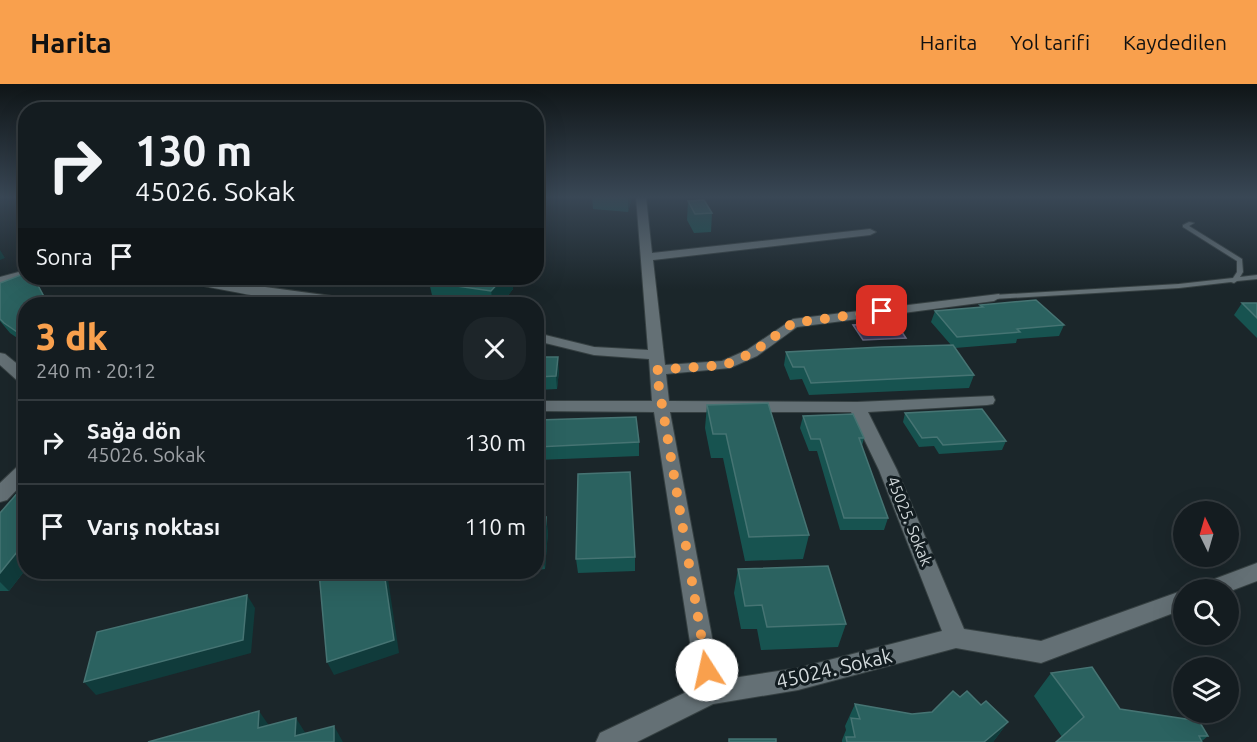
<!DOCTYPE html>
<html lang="tr">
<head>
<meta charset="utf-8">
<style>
	:root { --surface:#141c20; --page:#1d2529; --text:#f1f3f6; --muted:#9da1a5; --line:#333a3e; --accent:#f9a04d }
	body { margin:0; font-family:Ubuntu,sans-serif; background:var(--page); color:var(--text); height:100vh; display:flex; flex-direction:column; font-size:22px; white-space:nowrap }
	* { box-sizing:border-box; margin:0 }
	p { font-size:20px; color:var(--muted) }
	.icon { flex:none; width:33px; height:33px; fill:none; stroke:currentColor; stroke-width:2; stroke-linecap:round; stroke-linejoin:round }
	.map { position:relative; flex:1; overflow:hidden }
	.side { position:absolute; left:18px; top:213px; width:526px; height:282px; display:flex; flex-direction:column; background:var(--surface); border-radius:24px; box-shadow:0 6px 24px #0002,0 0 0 2px var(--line) }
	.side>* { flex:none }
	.banner { position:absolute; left:18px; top:18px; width:526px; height:183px; border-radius:24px; box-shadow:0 6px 24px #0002,0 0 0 2px var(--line); background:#141c20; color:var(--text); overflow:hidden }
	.needle { width:39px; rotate:355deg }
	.tools { position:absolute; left:1173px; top:417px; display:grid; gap:12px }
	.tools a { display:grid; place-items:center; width:66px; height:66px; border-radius:50%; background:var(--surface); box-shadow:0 6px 24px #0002,0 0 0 2px var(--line); font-size:30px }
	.pin { position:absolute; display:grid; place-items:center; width:51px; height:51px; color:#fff; margin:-26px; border-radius:12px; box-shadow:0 3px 9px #0006 }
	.me { position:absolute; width:66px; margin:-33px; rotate:350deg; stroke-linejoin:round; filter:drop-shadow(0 0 4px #0008) }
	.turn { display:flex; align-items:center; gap:21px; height:126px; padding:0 18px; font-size:27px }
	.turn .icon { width:78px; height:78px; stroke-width:2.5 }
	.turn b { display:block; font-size:42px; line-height:51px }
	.then { display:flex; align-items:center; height:57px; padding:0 18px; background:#0003; gap:12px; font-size:22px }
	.round { display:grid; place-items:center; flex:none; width:63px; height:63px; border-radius:24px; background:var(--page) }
	.overview { display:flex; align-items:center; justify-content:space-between; height:102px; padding:0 18px }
	h1 { font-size:36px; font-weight:800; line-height:45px; color:var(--accent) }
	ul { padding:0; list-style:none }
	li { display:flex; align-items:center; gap:18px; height:84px; padding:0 18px; border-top:2px solid var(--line) }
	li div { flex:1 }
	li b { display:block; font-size:22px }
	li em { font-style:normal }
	header { display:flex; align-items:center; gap:36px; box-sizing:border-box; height:84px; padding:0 30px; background:var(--accent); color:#111 }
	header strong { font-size:28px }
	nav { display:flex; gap:33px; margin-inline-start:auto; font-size:21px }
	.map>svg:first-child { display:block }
</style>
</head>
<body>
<header>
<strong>Harita</strong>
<nav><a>Harita</a><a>Yol tarifi</a><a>Kaydedilen</a></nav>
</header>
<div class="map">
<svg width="1257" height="658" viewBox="0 0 1257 658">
	<rect width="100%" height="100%" fill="#1b262a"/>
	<path fill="#434064" stroke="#6e6e88" stroke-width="1.5" d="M896 239 906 254 863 256 853 241Z"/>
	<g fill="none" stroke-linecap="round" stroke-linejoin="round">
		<defs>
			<path id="lane" d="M1189 138 1194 139 1189 142 1242 175 1243 188 1240 193 1257 191V195L1237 197 1234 199 1231 198 1179 204 994 215 991 213 994 211 1179 200 1233 194 1237 188V177L1183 143V141Z"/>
			<g id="street">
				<path d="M636 113H646L652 169 870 145 876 148 870 151 653 176 665 281 722 277 747 266 793 235 999 210 1001 213 994 217 797 243 757 272 730 284 666 290 669 317 857 318 993 312 995 316 993 320 987 321 868 328 897 386 964 545 1041 557 1184 506V525L1041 579 956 564 798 606 713 620 637 658H596L600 649 697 603 654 328 537 327V317H652L649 275 594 271 537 257V249L594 263 648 266ZM670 328H851L879 386 942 547 798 584 720 596Z"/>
				<path d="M26 186 27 194 0 201V193Z"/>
				<path d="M177 194H200L361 216 368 220C316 226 235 208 183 198Z"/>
				<path d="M0 269 5 270 26 287V301L20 299 0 281Z"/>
				<path d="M26 378V396L7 416 0 418V399L20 380Z"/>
				<path d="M1257 479V497L1228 508V506H1198L1201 500Z"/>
			</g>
		</defs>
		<use href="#lane" stroke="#364042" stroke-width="2"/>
		<use href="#street" stroke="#364042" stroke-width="2"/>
		<use href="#lane" fill="#647075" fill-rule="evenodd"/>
		<use href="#street" fill="#647075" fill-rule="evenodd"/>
	</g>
	<g fill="#175350">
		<path d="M592 113H632L628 128 593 125Z"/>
		<path d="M688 117 712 129 711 148 694 149 687 136Z"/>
		<path d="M222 194H254L247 198Z"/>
		<path d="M434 194H512L513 205 501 220H434L429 198Z"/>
		<path d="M0 199 39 203 49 220H26V260L10 249 0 237Z"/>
		<path d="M1242 219H1257V254L1234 231Z"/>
		<path d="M980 221 1064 241 1059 252 1017 255 1016 259 955 264 974 291 969 304 809 311 802 295 790 296 784 281 786 268 951 261 931 238 935 227 979 224Z"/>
		<path d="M537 273 559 286 557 305 537 306Z"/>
		<path d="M707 321 809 451 803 475 745 477 723 374H711L705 344Z"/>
		<path d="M905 329 1006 357 1002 366 939 370 934 362 919 363 903 338Z"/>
		<path d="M803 332 864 354 862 362 888 434 884 446H840L817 367H809L800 344Z"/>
		<path d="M537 336 639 358V372L537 376Z"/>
		<path d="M26 406V485L9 507H0V429Z"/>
		<path d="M537 433 548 447 545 485 537 486Z"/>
		<path d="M635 473V487L578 489 576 475Z"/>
		<path d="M738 485 846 540 838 563 761 566 757 545H741L734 509Z"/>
		<path d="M417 488H473L418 489Z"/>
		<path d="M1051 589 1120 625 1208 652 1202 657 1062 653 1034 612Z"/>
		<path d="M960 613 981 621 1008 638 993 658H842V656L846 646 845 642 855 620 912 630 932 628Z"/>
	</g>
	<g fill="#103b3b">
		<path d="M629 113H632L628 128V114Z"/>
		<path d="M0 166 5 174 0 176Z"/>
		<path d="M245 194H254L247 198Z"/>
		<path d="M503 194H512L513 205 501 220H493L491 207Z"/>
		<path d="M558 273 559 286 557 305 556 292Z"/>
		<path d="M546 433 548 447 545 485 543 472Z"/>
		<path d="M26 457V485L9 507 0 498V489Z"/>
		<path d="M384 488H387L399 569 334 591 327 578Z"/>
		<path d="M247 511 255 524 251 569 96 611 84 598Z"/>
		<path d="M259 627 270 643 258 644Z"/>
		<path d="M296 634 306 650 295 652Z"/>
		<path d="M1008 638 993 658H984Z"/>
		<path d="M334 642 343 658H334Z"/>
	</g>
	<g fill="#2b6260" stroke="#467473" stroke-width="1.5">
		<path d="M704 116 712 129 695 130 688 117Z"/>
		<path d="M26 189V194H34L48 220H26V254L4 239 0 235V199Z"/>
		<path d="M434 194H503L491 207 429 198Z"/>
		<path d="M1036 216 1064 241 1017 245 1020 248 957 253 935 227 983 223 980 221Z"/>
		<path d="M1242 219H1257V234Z"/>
		<path d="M953 261 974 291 811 299 804 283H793L786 268 882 263Z"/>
		<path d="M537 273H558L556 292 537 293Z"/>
		<path d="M768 319 809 451 749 453 726 350H713L707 321Z"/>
		<path d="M982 325 1006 357 943 361 937 353 922 354 905 329Z"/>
		<path d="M853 330 864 354H859L888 434H844L820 355H811L803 332Z"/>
		<path d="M636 333 639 358 537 363V336Z"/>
		<path d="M630 388 635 473 576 475 578 390Z"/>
		<path d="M20 406H26V457L0 489V429Z"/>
		<path d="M537 433H546L543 472H537Z"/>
		<path d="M828 482 846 540 767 543 762 521 745 522 738 485Z"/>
		<path d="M319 488H384L394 556 327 578Z"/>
		<path d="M247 511 243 556 84 598 97 548Z"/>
		<path d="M1092 583 1120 625 1199 637 1208 652H1199L1202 658H1056L1084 633 1051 589Z"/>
		<path d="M953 607 960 613 967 607 981 621 986 617 1008 638 984 658H847L846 653H855L851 634 860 635 855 620 912 630 932 628Z"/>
		<path d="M259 627 258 644 296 634 295 652 334 642V658H148Z"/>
		<rect x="729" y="655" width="47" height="3"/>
	</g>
	<linearGradient id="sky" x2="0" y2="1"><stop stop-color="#0f1517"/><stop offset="0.55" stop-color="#394755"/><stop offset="1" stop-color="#394755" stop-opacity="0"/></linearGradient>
	<rect width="1257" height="205" fill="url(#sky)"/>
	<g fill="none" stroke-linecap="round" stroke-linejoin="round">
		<path stroke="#f9a04d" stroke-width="10" stroke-dasharray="0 18" d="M707 586 656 286 725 281 752 269 793 239 882 227"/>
	</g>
	<g text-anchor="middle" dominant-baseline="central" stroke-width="6" stroke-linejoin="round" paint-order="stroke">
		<g font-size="16" fill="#d3dadc" stroke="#121c20">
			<text transform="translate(910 437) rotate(68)">45025. Sokak</text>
		</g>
		<g font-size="20" fill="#d3dadc" stroke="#121c20">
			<text transform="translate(834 584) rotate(-13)">45024. Sokak</text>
		</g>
	</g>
</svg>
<div class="tools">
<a><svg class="needle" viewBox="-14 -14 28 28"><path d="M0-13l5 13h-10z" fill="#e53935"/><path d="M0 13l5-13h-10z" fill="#9da1a5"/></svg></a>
<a><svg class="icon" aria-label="search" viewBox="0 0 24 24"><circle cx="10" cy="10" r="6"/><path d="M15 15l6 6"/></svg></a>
<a><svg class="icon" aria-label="layers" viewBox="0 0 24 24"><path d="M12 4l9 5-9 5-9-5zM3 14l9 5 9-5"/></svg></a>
</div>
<div class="pin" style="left:882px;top:227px;background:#d93025"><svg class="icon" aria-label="arrive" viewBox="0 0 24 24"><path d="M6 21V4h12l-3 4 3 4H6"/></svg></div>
<svg class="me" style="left:707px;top:586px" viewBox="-20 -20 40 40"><circle r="19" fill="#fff"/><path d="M0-13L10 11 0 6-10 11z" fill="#f9a04d"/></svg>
<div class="banner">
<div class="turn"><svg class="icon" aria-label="right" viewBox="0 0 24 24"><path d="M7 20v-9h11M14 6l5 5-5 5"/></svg><div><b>130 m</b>45026. Sokak</div></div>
<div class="then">Sonra<svg class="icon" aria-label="arrive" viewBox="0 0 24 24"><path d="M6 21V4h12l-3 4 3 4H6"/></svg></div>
</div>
<section class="side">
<div class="overview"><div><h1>3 dk</h1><p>240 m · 20:12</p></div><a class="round"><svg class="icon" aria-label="close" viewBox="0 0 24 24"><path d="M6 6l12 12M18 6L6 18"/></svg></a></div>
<ul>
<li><svg class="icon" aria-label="right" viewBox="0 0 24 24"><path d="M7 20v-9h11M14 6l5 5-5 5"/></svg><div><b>Sağa dön</b><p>45026. Sokak</p></div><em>130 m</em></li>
<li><svg class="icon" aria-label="arrive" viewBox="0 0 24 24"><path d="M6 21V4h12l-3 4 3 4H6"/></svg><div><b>Varış noktası</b></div><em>110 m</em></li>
</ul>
</section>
</div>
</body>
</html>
